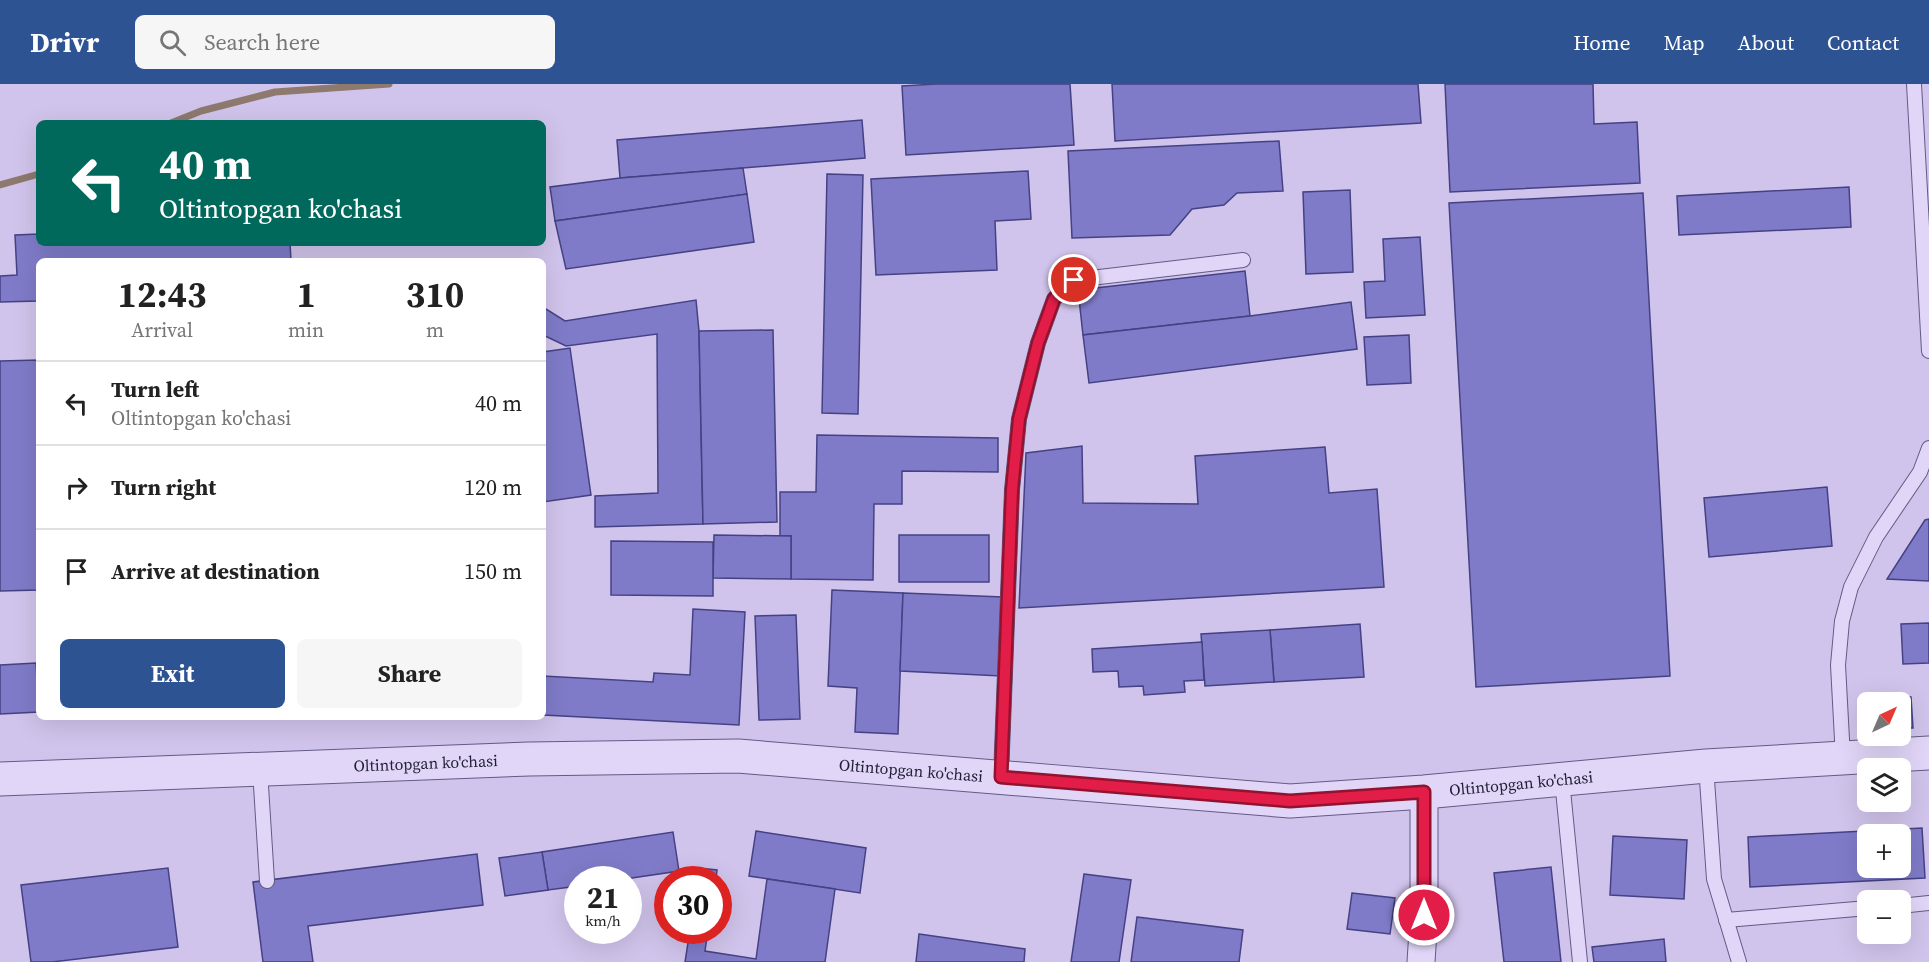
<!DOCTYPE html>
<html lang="en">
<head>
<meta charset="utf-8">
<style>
	:root { --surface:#fff; --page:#f6f6f6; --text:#222; --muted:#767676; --line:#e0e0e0; --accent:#2e5392 }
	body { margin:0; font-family:"Source Serif 4",serif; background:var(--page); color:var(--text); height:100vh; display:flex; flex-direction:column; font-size:22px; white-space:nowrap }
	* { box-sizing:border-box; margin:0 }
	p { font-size:20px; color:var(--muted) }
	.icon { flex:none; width:33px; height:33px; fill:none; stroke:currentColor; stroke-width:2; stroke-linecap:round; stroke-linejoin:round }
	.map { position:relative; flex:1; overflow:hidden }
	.details { position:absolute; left:36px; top:174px; width:510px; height:462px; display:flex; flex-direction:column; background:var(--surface); border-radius:9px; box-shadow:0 6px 24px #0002 }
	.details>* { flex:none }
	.guide { position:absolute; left:36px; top:36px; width:510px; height:126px; border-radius:9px; box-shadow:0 6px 24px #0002; background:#00695c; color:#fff; overflow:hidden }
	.needle { width:39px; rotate:44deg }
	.buttons { position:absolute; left:1857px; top:608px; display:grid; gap:12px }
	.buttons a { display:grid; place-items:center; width:54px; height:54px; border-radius:9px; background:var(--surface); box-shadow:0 6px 24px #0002; font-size:30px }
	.speed { position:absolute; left:564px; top:782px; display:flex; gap:12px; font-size:30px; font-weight:700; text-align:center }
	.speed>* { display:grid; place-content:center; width:78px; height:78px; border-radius:50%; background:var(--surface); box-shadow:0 6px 24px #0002; line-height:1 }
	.speed small { font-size:15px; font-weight:400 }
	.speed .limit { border:9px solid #d22; background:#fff; color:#111 }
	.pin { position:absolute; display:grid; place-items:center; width:51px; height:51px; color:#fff; margin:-26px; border:3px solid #fff; border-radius:50%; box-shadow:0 2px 6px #0007 }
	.me { position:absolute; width:66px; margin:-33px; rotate:0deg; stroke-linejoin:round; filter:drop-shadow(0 0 4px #0008) }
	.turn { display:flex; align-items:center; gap:21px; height:126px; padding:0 24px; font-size:27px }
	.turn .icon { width:78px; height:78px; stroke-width:2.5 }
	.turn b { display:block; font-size:42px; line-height:51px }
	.eta { display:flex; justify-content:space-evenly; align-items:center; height:102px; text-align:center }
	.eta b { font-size:36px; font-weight:700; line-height:42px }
	.action { display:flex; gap:12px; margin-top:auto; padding:12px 24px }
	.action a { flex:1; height:69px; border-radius:9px; background:var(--accent); color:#fff; font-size:24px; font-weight:700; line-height:69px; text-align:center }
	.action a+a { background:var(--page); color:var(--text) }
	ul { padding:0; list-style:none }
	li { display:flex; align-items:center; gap:18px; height:84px; padding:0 24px; border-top:2px solid var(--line) }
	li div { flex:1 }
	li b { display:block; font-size:22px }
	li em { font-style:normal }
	header { display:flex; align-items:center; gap:36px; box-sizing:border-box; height:84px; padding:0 30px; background:var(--accent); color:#fff }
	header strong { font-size:28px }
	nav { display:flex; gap:33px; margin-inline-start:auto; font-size:21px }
	.search { width:420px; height:54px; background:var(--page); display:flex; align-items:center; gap:15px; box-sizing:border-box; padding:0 21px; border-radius:9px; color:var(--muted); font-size:22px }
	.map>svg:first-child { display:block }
</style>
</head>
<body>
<header>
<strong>Drivr</strong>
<div class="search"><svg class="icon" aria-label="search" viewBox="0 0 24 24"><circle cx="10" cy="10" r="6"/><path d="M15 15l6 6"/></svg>Search here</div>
<nav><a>Home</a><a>Map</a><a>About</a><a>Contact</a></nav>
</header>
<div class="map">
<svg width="1929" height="878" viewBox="0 0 1929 878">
	<rect width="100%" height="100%" fill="#d1c4ec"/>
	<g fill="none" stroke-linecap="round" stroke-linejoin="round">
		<g stroke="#8d796d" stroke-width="7">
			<path d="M171 39 201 27 275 8 389 0"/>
			<path d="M0 101 39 90"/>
		</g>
	</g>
	<g fill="#7f7bc8" stroke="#444284" stroke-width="1.5" fill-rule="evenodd">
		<path d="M936 0H1070L1074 61 906 71 902 2Z"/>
		<path d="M1112 0H1418L1421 39 1115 57Z"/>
		<path d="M1445 0H1593L1594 40 1637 38 1640 99 1450 108Z"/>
		<path d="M862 36 865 74 620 94 617 56Z"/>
		<path d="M1279 57 1283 107 1237 109 1224 121 1192 125 1170 151 1072 154 1068 67Z"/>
		<path d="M743 84 747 110 555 137 550 103 620 94Z"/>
		<path d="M1028 87 1031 135 995 137 997 186 876 191 871 95Z"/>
		<path d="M827 90 863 91 858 330 822 329Z"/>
		<path d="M1849 103 1851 143 1679 151 1677 112Z"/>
		<path d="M1350 106 1353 188 1306 190 1303 108Z"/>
		<path d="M1643 109 1670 592 1476 603 1449 119Z"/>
		<path d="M747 110 754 158 566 185 555 137Z"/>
		<path d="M39 150V159H290L291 177H39V217L0 218V192L17 191 15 151Z"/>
		<path d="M1420 153 1425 231 1366 234 1364 198 1385 197 1383 155Z"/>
		<path d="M1245 187 1250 232 1083 251 1078 206Z"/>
		<path d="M696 216 699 247 703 440 595 443V412L658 409 657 250 566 262 543 251V223L565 237Z"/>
		<path d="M1351 218 1357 265 1089 299 1083 251 1250 232Z"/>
		<path d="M773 246 777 438 703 440 699 247Z"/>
		<path d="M1409 251 1411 299 1367 301 1364 253Z"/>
		<path d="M570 264 591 411 543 418V268Z"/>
		<path d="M39 276V506L0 507V277Z"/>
		<path d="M817 351 998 354V388L902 387V420H874L873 496 791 495V452H780V408H816Z"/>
		<path d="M1082 362 1083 419 1198 420 1195 372 1325 363 1329 409 1377 405 1384 503 1019 524 1026 369Z"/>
		<path d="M1827 403 1832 462 1709 473 1704 414Z"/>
		<path d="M1929 435V497L1887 495 1925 436Z"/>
		<path d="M714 451 791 452V495L713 494Z"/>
		<rect x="899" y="451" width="90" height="47"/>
		<path d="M611 457 713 458V512L611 511Z"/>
		<path d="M832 506 903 509 898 650 855 648 857 604 828 602Z"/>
		<path d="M903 509 1003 513 1001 592 900 587Z"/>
		<path d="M693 525 745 528 739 641 543 631V592L653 598 654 589 690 591Z"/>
		<path d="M796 531 800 635 759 636 755 532Z"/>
		<path d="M1929 539V579L1903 580 1901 540Z"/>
		<path d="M1360 540 1364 593 1274 598 1270 546Z"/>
		<path d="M1270 546 1274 598 1205 602 1201 550Z"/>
		<path d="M1202 558 1204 596 1184 597 1185 608 1144 611 1143 602 1119 603 1118 587 1093 588 1092 565Z"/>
		<path d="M36 579 39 628 0 630V581Z"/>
		<path d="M1911 613 1913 644H1900V618H1868V645L1861 646 1860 615Z"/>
		<path d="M1922 744 1925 794 1750 803 1748 753ZM1868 750H1900V783H1868Z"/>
		<path d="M756 747 866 764 860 809 749 792Z"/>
		<path d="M673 748 679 787 625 795H578V802L548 806 542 768Z"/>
		<path d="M1613 752 1687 756 1684 815 1610 811Z"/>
		<path d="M542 768 548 806 505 812 499 774Z"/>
		<path d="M477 770 483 821 308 842 313 878H263L253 798Z"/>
		<path d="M1551 783 1561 878H1504L1494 789Z"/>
		<path d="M168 784 178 863 52 878H31L21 801Z"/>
		<path d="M699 784 717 786 716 795H697Z"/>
		<path d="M1084 790 1131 796 1119 878H1071Z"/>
		<path d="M767 795 835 805 825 878H685L690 846H708L705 867 756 875Z"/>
		<path d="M1352 809 1395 814 1390 850 1347 845Z"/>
		<path d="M1137 833 1243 846 1239 878H1131Z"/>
		<path d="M919 850 1025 865 1024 878H916Z"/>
		<path d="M1664 855 1666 878H1594L1592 863Z"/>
	</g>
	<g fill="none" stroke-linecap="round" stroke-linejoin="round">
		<defs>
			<g id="service">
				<path d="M1914 0 1929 267"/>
				<path d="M1843 674 1838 581 1842 537 1851 503 1876 453 1920 388 1929 364"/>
				<path d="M1706 682 1714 795 1739 878"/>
				<path d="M260 686 267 797"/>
				<path d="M1001 693 1012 406 1019 335 1038 259 1054 215 1074 196 1243 176"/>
				<path d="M1562 696 1580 878"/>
				<path d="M1900 822 1929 819"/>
				<path d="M1726 836 1868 824"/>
			</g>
			<path id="minor" d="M1421 878 1424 831V708"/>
			<g id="tertiary">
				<path id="s1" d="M0 695 529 675 738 672 1290 717 1424 708 1706 682 1929 669"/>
			</g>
		</defs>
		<use href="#service" stroke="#625b85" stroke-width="16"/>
		<use href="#minor" stroke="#625b85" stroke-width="29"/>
		<use href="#tertiary" stroke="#625b85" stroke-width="35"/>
		<use href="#service" stroke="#e1d6f7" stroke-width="14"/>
		<use href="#minor" stroke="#e1d6f7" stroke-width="27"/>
		<use href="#tertiary" stroke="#e1d6f7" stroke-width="33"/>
	</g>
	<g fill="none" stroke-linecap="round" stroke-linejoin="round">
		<defs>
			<path id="route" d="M1074 196 1054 215 1038 259 1019 335 1012 406 1001 693 1290 717 1424 708V831"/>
		</defs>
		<use href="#route" stroke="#92132f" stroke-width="15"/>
		<use href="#route" stroke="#e11d48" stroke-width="10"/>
	</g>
	<g text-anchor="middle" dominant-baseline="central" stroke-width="6" stroke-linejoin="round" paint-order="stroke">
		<g font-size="16" fill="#211e36" stroke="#ded3f4">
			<text stroke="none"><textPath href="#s1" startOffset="426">Oltintopgan ko'chasi</textPath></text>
			<text stroke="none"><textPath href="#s1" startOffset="912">Oltintopgan ko'chasi</textPath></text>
			<text stroke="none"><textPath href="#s1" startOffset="1524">Oltintopgan ko'chasi</textPath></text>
		</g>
	</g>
</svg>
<div class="buttons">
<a><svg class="needle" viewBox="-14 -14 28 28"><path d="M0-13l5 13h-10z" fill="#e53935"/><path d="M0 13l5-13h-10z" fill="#767676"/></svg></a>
<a><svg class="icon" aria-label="layers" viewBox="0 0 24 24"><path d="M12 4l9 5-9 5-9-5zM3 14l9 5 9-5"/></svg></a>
<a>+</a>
<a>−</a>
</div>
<div class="speed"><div>21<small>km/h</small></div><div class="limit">30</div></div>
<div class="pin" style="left:1074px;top:196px;background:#d93025"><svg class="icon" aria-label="arrive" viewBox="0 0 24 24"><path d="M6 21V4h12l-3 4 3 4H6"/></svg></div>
<svg class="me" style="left:1424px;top:831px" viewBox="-20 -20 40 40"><circle r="17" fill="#e11d48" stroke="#fff" stroke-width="3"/><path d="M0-11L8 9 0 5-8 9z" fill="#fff"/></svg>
<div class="guide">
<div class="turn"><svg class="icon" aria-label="left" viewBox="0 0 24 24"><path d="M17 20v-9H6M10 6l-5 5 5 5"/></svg><div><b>40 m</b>Oltintopgan ko'chasi</div></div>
</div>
<section class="details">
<div class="eta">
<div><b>12:43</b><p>Arrival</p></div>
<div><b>1</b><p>min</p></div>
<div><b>310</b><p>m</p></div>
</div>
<ul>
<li><svg class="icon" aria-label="left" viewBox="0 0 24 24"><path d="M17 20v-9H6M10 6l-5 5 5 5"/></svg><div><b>Turn left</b><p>Oltintopgan ko'chasi</p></div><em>40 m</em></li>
<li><svg class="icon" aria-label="right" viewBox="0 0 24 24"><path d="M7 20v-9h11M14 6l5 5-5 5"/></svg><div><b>Turn right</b></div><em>120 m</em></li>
<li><svg class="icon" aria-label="arrive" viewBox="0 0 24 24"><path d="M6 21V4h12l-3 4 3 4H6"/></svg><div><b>Arrive at destination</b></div><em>150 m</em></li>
</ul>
<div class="action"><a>Exit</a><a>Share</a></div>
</section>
</div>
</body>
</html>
